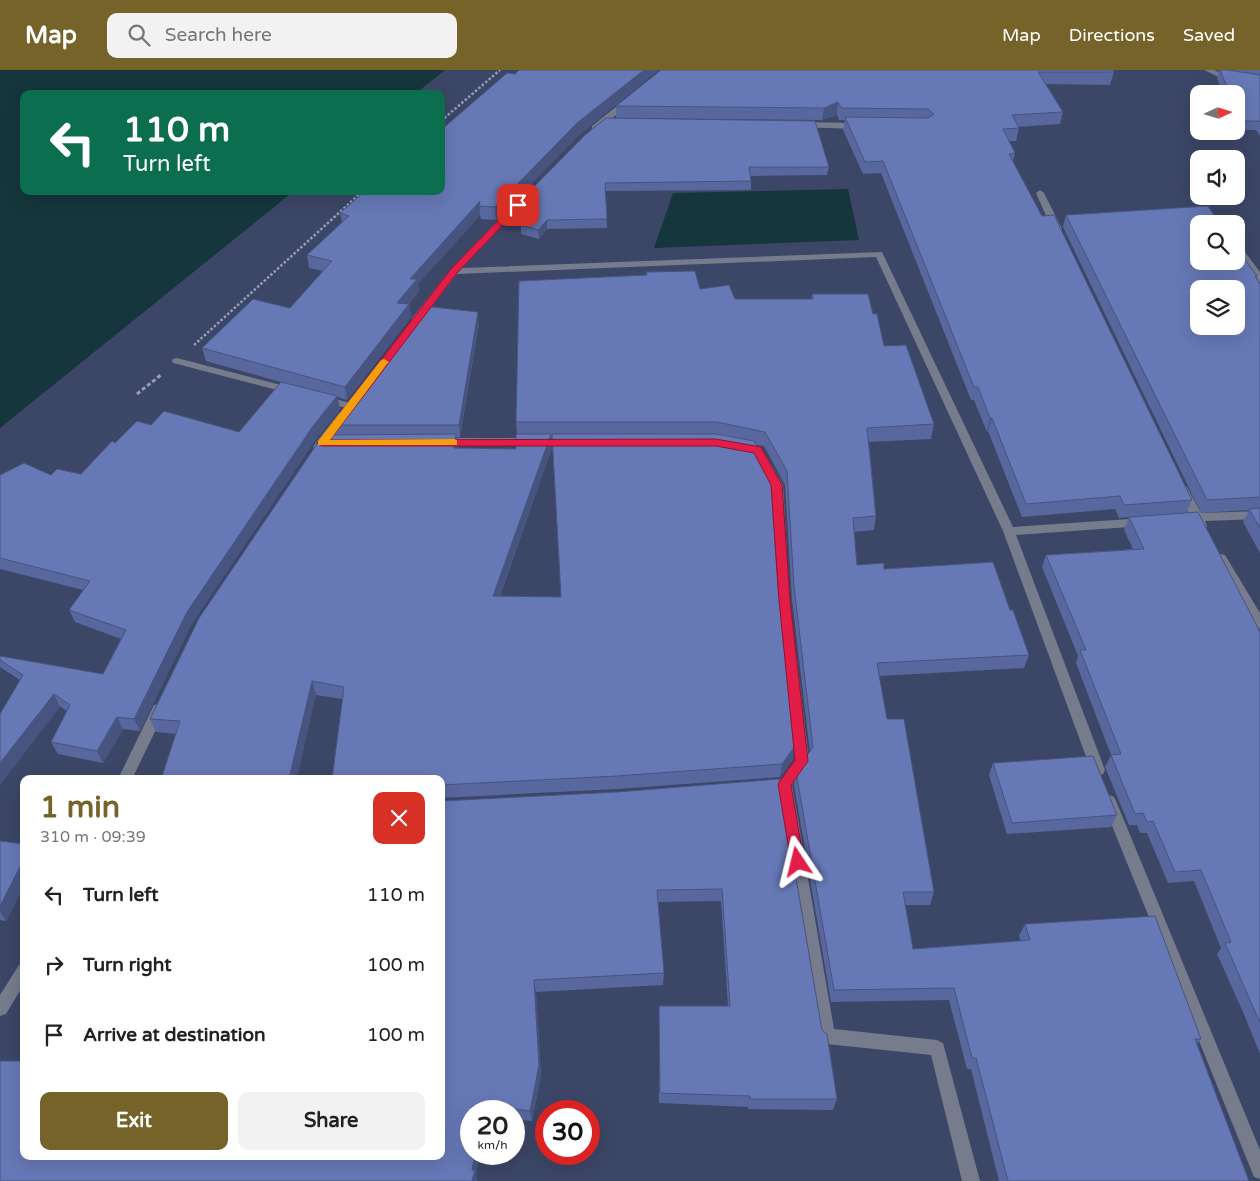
<!DOCTYPE html>
<html lang="en">
<head>
<meta charset="utf-8">
<style>
	:root { --surface:#fff; --page:#f2f2f2; --text:#222; --muted:#767676; --accent:#75632a }
	body { margin:0; font-family:"Varela Round",sans-serif; background:var(--page); color:var(--text); height:100vh; display:flex; flex-direction:column; font-size:19px; white-space:nowrap }
	* { box-sizing:border-box; margin:0 }
	p { font-size:16px; color:var(--muted) }
	.icon { flex:none; width:28px; height:28px; fill:none; stroke:currentColor; stroke-width:2; stroke-linecap:round; stroke-linejoin:round }
	.map { position:relative; flex:1; overflow:hidden }
	.details { position:absolute; left:20px; top:705px; width:425px; height:385px; display:flex; flex-direction:column; background:var(--surface); border-radius:10px; box-shadow:0 5px 20px #0002 }
	.details>* { flex:none }
	.hud { position:absolute; left:20px; top:20px; width:425px; height:105px; border-radius:10px; box-shadow:0 5px 20px #0002; background:#0b6e4f; color:#fff; overflow:hidden }
	.needle { width:32px; rotate:86deg }
	.controls { position:absolute; left:1190px; top:15px; display:grid; gap:10px }
	.controls a { display:grid; place-items:center; width:55px; height:55px; border-radius:10px; background:var(--surface); box-shadow:0 5px 20px #0002; font-size:25px }
	.speed { position:absolute; left:460px; top:1030px; display:flex; gap:10px; font-size:25px; font-weight:700; text-align:center }
	.speed>* { display:grid; place-content:center; width:65px; height:65px; border-radius:50%; background:var(--surface); box-shadow:0 5px 20px #0002; line-height:1 }
	.speed small { font-size:12px; font-weight:400 }
	.speed .limit { border:8px solid #d22; background:#fff; color:#111 }
	.pin { position:absolute; display:grid; place-items:center; width:42px; height:42px; color:#fff; margin:-21px; border-radius:10px; box-shadow:0 2px 8px #0006 }
	.me { position:absolute; width:55px; margin:-28px; rotate:350deg; stroke-linejoin:round; filter:drop-shadow(0 0 4px #0008) }
	.turn { display:flex; align-items:center; gap:18px; height:105px; padding:0 20px; font-size:22px }
	.turn .icon { width:65px; height:65px; stroke-width:2.5 }
	.turn b { display:block; font-size:35px; line-height:42px }
	.round { display:grid; place-items:center; flex:none; width:52px; height:52px; border-radius:10px; background:var(--page) }
	.summary { display:flex; align-items:center; justify-content:space-between; height:85px; padding:0 20px }
	h1 { font-size:30px; font-weight:700; line-height:38px; color:var(--accent) }
	.primary-button { display:flex; gap:10px; margin-top:auto; padding:10px 20px }
	.primary-button a { flex:1; height:58px; border-radius:10px; background:var(--accent); color:#fff; font-size:20px; font-weight:700; line-height:58px; text-align:center }
	.primary-button a+a { background:var(--page); color:var(--text) }
	ul { padding:0; list-style:none }
	li { display:flex; align-items:center; gap:15px; height:70px; padding:0 20px }
	li div { flex:1 }
	li b { display:block; font-size:19px }
	li em { font-style:normal }
	header { display:flex; align-items:center; gap:30px; box-sizing:border-box; height:70px; padding:0 25px; background:var(--accent); color:#fff }
	header strong { font-size:24px }
	nav { display:flex; gap:28px; margin-inline-start:auto; font-size:18px }
	.search { width:350px; height:45px; background:var(--page); display:flex; align-items:center; gap:12px; box-sizing:border-box; padding:0 18px; border-radius:10px; color:var(--muted); font-size:19px }
	.map>svg:first-child { display:block }
</style>
</head>
<body>
<header>
<strong>Map</strong>
<div class="search"><svg class="icon" aria-label="search" viewBox="0 0 24 24"><circle cx="10" cy="10" r="6"/><path d="M15 15l6 6"/></svg>Search here</div>
<nav><a>Map</a><a>Directions</a><a>Saved</a></nav>
</header>
<div class="map">
<svg width="1260" height="1111" viewBox="0 0 1260 1111">
	<rect width="100%" height="100%" fill="#3c4666"/>
	<g fill="#15363c">
		<path d="M0 0H445L415 24H24V121H294L0 358Z"/>
		<path d="M848 119 859 170 654 178 673 123Z"/>
	</g>
	<g fill="none" stroke-linecap="round" stroke-linejoin="round">
		<g stroke="#969eb8" stroke-width="2.5" stroke-dasharray="2.5 2" stroke-linecap="butt">
			<path d="M441 51 500 0"/>
			<path d="M194 275 363 121"/>
		</g>
		<path stroke="#969eb8" stroke-width="3" stroke-dasharray="4 2.5" stroke-linecap="butt" d="M137 324 162 304"/>
		<g fill="#767c8c" fill-rule="evenodd">
			<path d="M1204 0H1214L1223 4 1260 9V13L1221 8Z"/>
			<path d="M627 28 634 30 598 60H592V56Z"/>
			<path d="M799 52 859 53 863 56 859 59 796 57 795 55Z"/>
			<path d="M1040 120 1044 123 1062 159 1060 161 1057 162 1052 159 1036 123Z"/>
			<path d="M520 129 525 132 523 134 462 198 882 182 1013 457 1144 448 1150 452 1144 456 1016 465 1105 700 1103 704 1098 706 1093 704 1091 700 1003 461 876 187 457 204 420 252H412V248L451 199 517 130Z"/>
			<path d="M1236 173 1239 174 1260 202V212L1257 211 1236 183Z"/>
			<path d="M177 288 296 319 297 321 292 324 173 293 172 291 173 289Z"/>
			<path d="M324 326 354 334 355 336 350 339 320 331 319 329Z"/>
			<path d="M343 341 348 345 347 347 323 380H315L313 377 315 374 339 343Z"/>
			<path d="M442 368H532L537 372 532 376 438 375 437 372 438 369Z"/>
			<path d="M763 386 767 387 783 415 790 530 809 691 792 715 834 959 937 970 943 973 980 1111H962L931 985 827 974 821 971 819 966 779 720 765 722 760 720 758 716 760 712 781 709 795 690 778 530 771 415 757 390Z"/>
			<path d="M1183 416 1187 417 1201 443 1260 441V449L1205 451 1207 456 1205 459H1197L1193 452 1185 451 1183 448 1189 444 1177 420Z"/>
			<path d="M1221 484 1225 485 1260 543V559L1256 557 1215 488Z"/>
			<path d="M159 634 164 635 166 639 132 709H118L154 635Z"/>
			<path d="M1109 725 1114 727 1116 731 1260 1080V1109L1254 1107 1102 731 1104 727Z"/>
			<path d="M24 893V914L6 944 0 946V925L19 895Z"/>
		</g>
	</g>
	<g fill="#58679d" fill-rule="evenodd">
		<path d="M519 0H1113L1114 2 1110 15 1046 14 1063 42 1060 54 1018 57 1019 58 1016 71H1009L1015 83 1013 92 1192 430 1186 443 1260 562V984L1243 942 1217 884 1221 878 1194 811 1168 813 1147 763H1140L1137 755H1129L1105 697 1111 685 1076 593 1078 586 1042 497 1046 485 1133 479 1124 460 1129 447 1119 448 1115 439 1022 447 988 361 987 362 974 330H971L881 103 863 104 843 60 845 50H839L837 45 822 50 616 48V36L661 0 657 1 578 66 496 150 481 149 480 145 418 214 419 221 409 234 411 247 347 330 337 327 340 339 316 369 191 555 140 661 123 659 103 693 58 684 51 672 67 641 0 597V586L103 604 121 569 75 552 69 540 83 520 0 499V405H51L81 404 115 373 151 355 239 362 281 312 206 291 202 278 290 238 323 201 309 198 307 185 342 152 340 143 441 121V60L515 4Z"/>
		<path d="M1218 0H1260V66L1256 60H1238L1236 56V24H1223L1217 8 1219 1Z"/>
		<path d="M586 64 829 97 827 105 751 106V120L605 121 607 158 547 159 539 169 521 164V152L510 151 509 142Z"/>
		<path d="M1066 145 1257 206 1256 208 1260 214V483L1243 452 1249 440 1201 443 1063 157Z"/>
		<path d="M646 202 735 229H811L812 224 873 244 884 276 934 354 931 369 869 372 876 446 874 460 854 462 857 495 884 499 1010 540 1029 585 1024 598 879 606 887 649 934 822 930 835H905L913 879 1021 871 1019 866 1025 854 1201 969 1197 974 1249 1111H999L971 999H967L949 930 831 932 794 715 796 702 810 682 792 530 785 415 764 376 756 375 778 516 793 689 780 707 617 719 441 728V709L342 629 316 625 176 664 156 662 150 649 334 365 332 355 479 254 460 367H457L458 378 516 379 517 364 516 352 646 205ZM552 367 561 527 500 526 552 378Z"/>
		<path d="M993 693 1117 745 1111 757 1007 764 989 705Z"/>
		<path d="M779 709 822 960 837 1029 833 1040 748 1039V1037L659 1033V936H728L721 831 658 832 664 903 663 915 536 922 541 1006 532 1051 514 1049V1041H471V1084H480L476 1104 477 1111H0L24 1086 407 1089 617 722Z"/>
		<path d="M0 771 24 774V816L6 851 0 850Z"/>
	</g>
	<g fill="#47547f">
		<path d="M644 0H661L657 1 578 66 496 150 495 137 577 53Z"/>
		<path d="M838 32 837 45 822 50 824 38Z"/>
		<path d="M480 131V145L418 214 419 221 399 246 397 233 410 209Z"/>
		<path d="M547 150V159L539 169 538 160Z"/>
		<path d="M409 234 411 247 347 330 345 317Z"/>
		<path d="M478 242 479 254 460 367 459 355Z"/>
		<path d="M337 326 340 339 316 369 191 555 140 661 134 649 187 542 313 356Z"/>
		<path d="M990 348H992L988 361 987 362Z"/>
		<path d="M456 364 458 379 454 378Z"/>
		<path d="M551 364 552 378 495 539 493 526Z"/>
		<path d="M312 611 316 625 297 709H289Z"/>
		<path d="M54 624 60 637 0 715V693Z"/>
		<path d="M117 647 123 659 103 693 97 681Z"/>
		<path d="M795 676 793 689 780 707 782 694Z"/>
		<path d="M24 789V816L6 851 0 842V836Z"/>
		<path d="M534 910 536 922 541 1006 532 1051 530 1041Z"/>
		<path d="M475 1084H480L476 1104 477 1110V1111H472V1100Z"/>
	</g>
	<g fill="#6678b6" stroke="#47547f" fill-rule="evenodd">
		<path d="M519 0H644L577 53 495 137 479 136 480 131 410 209H417L397 233 409 234 345 317 202 278 253 229 290 238 332 191 307 185 349 146 340 143 365 121H441V68L444 65 441 64V60L507 3 515 4Z"/>
		<path d="M661 0H1113L1114 2H1038L1063 42 1012 45 1019 58 1003 59 1015 83 1009 84 1042 146 1054 145 1192 430 1124 435 1120 426 1026 434 992 348H990L978 317H974L883 91 865 92 845 47 928 48 934 44 928 39 841 38 838 32 824 38 616 36Z"/>
		<path d="M1220 0H1227L1260 5V52L1259 51H1241L1236 39V24H1230Z"/>
		<path d="M606 48 815 51 829 97H749L751 111 605 113 607 149 547 150 538 160 521 155V144L509 142 586 64Z"/>
		<path d="M1208 136 1220 154H1199V191H1236V177L1257 206H1255L1260 214V427L1207 430 1066 145ZM1199 219H1236V256H1199Z"/>
		<path d="M695 201 700 219 729 215 735 229H813L812 224H868L873 244H877L884 276 906 275 934 354 867 358 876 446 853 448 857 495 884 493V499L993 492 1010 540H1013L1029 585 877 593 887 649H904L934 822H903L913 879 1030 870 1025 854 1155 846 1201 969H1195L1249 1111H1008L976 988H972L954 918 834 920 796 702 813 677 794 516 787 401 765 362 717 352H516L519 211 647 205 646 202Z"/>
		<path d="M424 236 478 242 459 355H332Z"/>
		<path d="M281 312 337 326 313 356 187 542 134 649 117 647 97 681 51 672 70 635 54 624 0 693V644L23 605 0 590V586L103 604 126 560 69 540 90 511 0 488V405L24 393 51 405 57 399 81 404 112 371 115 373 137 351 151 355 164 341 239 362Z"/>
		<path d="M456 364 454 378 516 379V364H551L493 526 561 527 552 364H717L754 371 771 401 778 516 795 676 782 694 617 706 441 715V709H332L344 617 312 611 289 709H161L180 651 150 649 199 548 323 365Z"/>
		<path d="M1260 438V458L1249 439Z"/>
		<path d="M1198 442 1260 562V953L1225 873 1231 872 1201 800 1175 802 1153 751 1147 752 1143 743 1135 744 1111 685 1121 684 1080 580H1086L1046 485 1144 479 1129 447Z"/>
		<path d="M1093 686 1117 745 1012 753 993 693Z"/>
		<path d="M779 709 822 960 827 964 837 1029H750V1026L660 1023 659 936H730L722 819 657 820 664 903 534 910 539 995 530 1041 485 1035 484 1041H471V1084H475L472 1100H475L472 1111H0V991H24V1086H384L407 1089V1086H441V731L617 722Z"/>
		<path d="M0 771 24 774V789L0 836Z"/>
	</g>
	<path fill="#e11d48" stroke="#92132f" d="M515 133 522 135 457 203 330 370 716 369 761 377 782 415 790 530 808 691 791 715 804 792 802 796 798 797 793 796 791 792 778 714 795 690 779 530 771 415 754 383 716 376H322L317 373 451 199Z"/>
	<path fill="#f59e0b" d="M384 289 389 292 387 294 330 370 454 369 457 370V375H318V371L381 290Z"/>
</svg>
<div class="controls">
<a><svg class="needle" viewBox="-14 -14 28 28"><path d="M0-13l5 13h-10z" fill="#e53935"/><path d="M0 13l5-13h-10z" fill="#767676"/></svg></a>
<a><svg class="icon" aria-label="sound" viewBox="0 0 24 24"><path d="M4 9h4l5-4v14l-5-4H4zM17 9q2 3 0 6"/></svg></a>
<a><svg class="icon" aria-label="search" viewBox="0 0 24 24"><circle cx="10" cy="10" r="6"/><path d="M15 15l6 6"/></svg></a>
<a><svg class="icon" aria-label="layers" viewBox="0 0 24 24"><path d="M12 4l9 5-9 5-9-5zM3 14l9 5 9-5"/></svg></a>
</div>
<div class="speed"><div>20<small>km/h</small></div><div class="limit">30</div></div>
<div class="pin" style="left:518px;top:135px;background:#d93025"><svg class="icon" aria-label="arrive" viewBox="0 0 24 24"><path d="M6 21V4h12l-3 4 3 4H6"/></svg></div>
<svg class="me" style="left:798px;top:792px" viewBox="-20 -20 40 40"><path d="M0-17L14 15 0 8-14 15z" fill="#e11d48" stroke="#fff" stroke-width="4"/></svg>
<div class="hud">
<div class="turn"><svg class="icon" aria-label="left" viewBox="0 0 24 24"><path d="M17 20v-9H6M10 6l-5 5 5 5"/></svg><div><b>110 m</b>Turn left</div></div>
</div>
<section class="details">
<div class="summary"><div><h1>1 min</h1><p>310 m · 09:39</p></div><a class="round" style="background:#d93025;color:#fff"><svg class="icon" aria-label="close" viewBox="0 0 24 24"><path d="M6 6l12 12M18 6L6 18"/></svg></a></div>
<ul>
<li><svg class="icon" aria-label="left" viewBox="0 0 24 24"><path d="M17 20v-9H6M10 6l-5 5 5 5"/></svg><div><b>Turn left</b></div><em>110 m</em></li>
<li><svg class="icon" aria-label="right" viewBox="0 0 24 24"><path d="M7 20v-9h11M14 6l5 5-5 5"/></svg><div><b>Turn right</b></div><em>100 m</em></li>
<li><svg class="icon" aria-label="arrive" viewBox="0 0 24 24"><path d="M6 21V4h12l-3 4 3 4H6"/></svg><div><b>Arrive at destination</b></div><em>100 m</em></li>
</ul>
<div class="primary-button"><a>Exit</a><a>Share</a></div>
</section>
</div>
</body>
</html>
